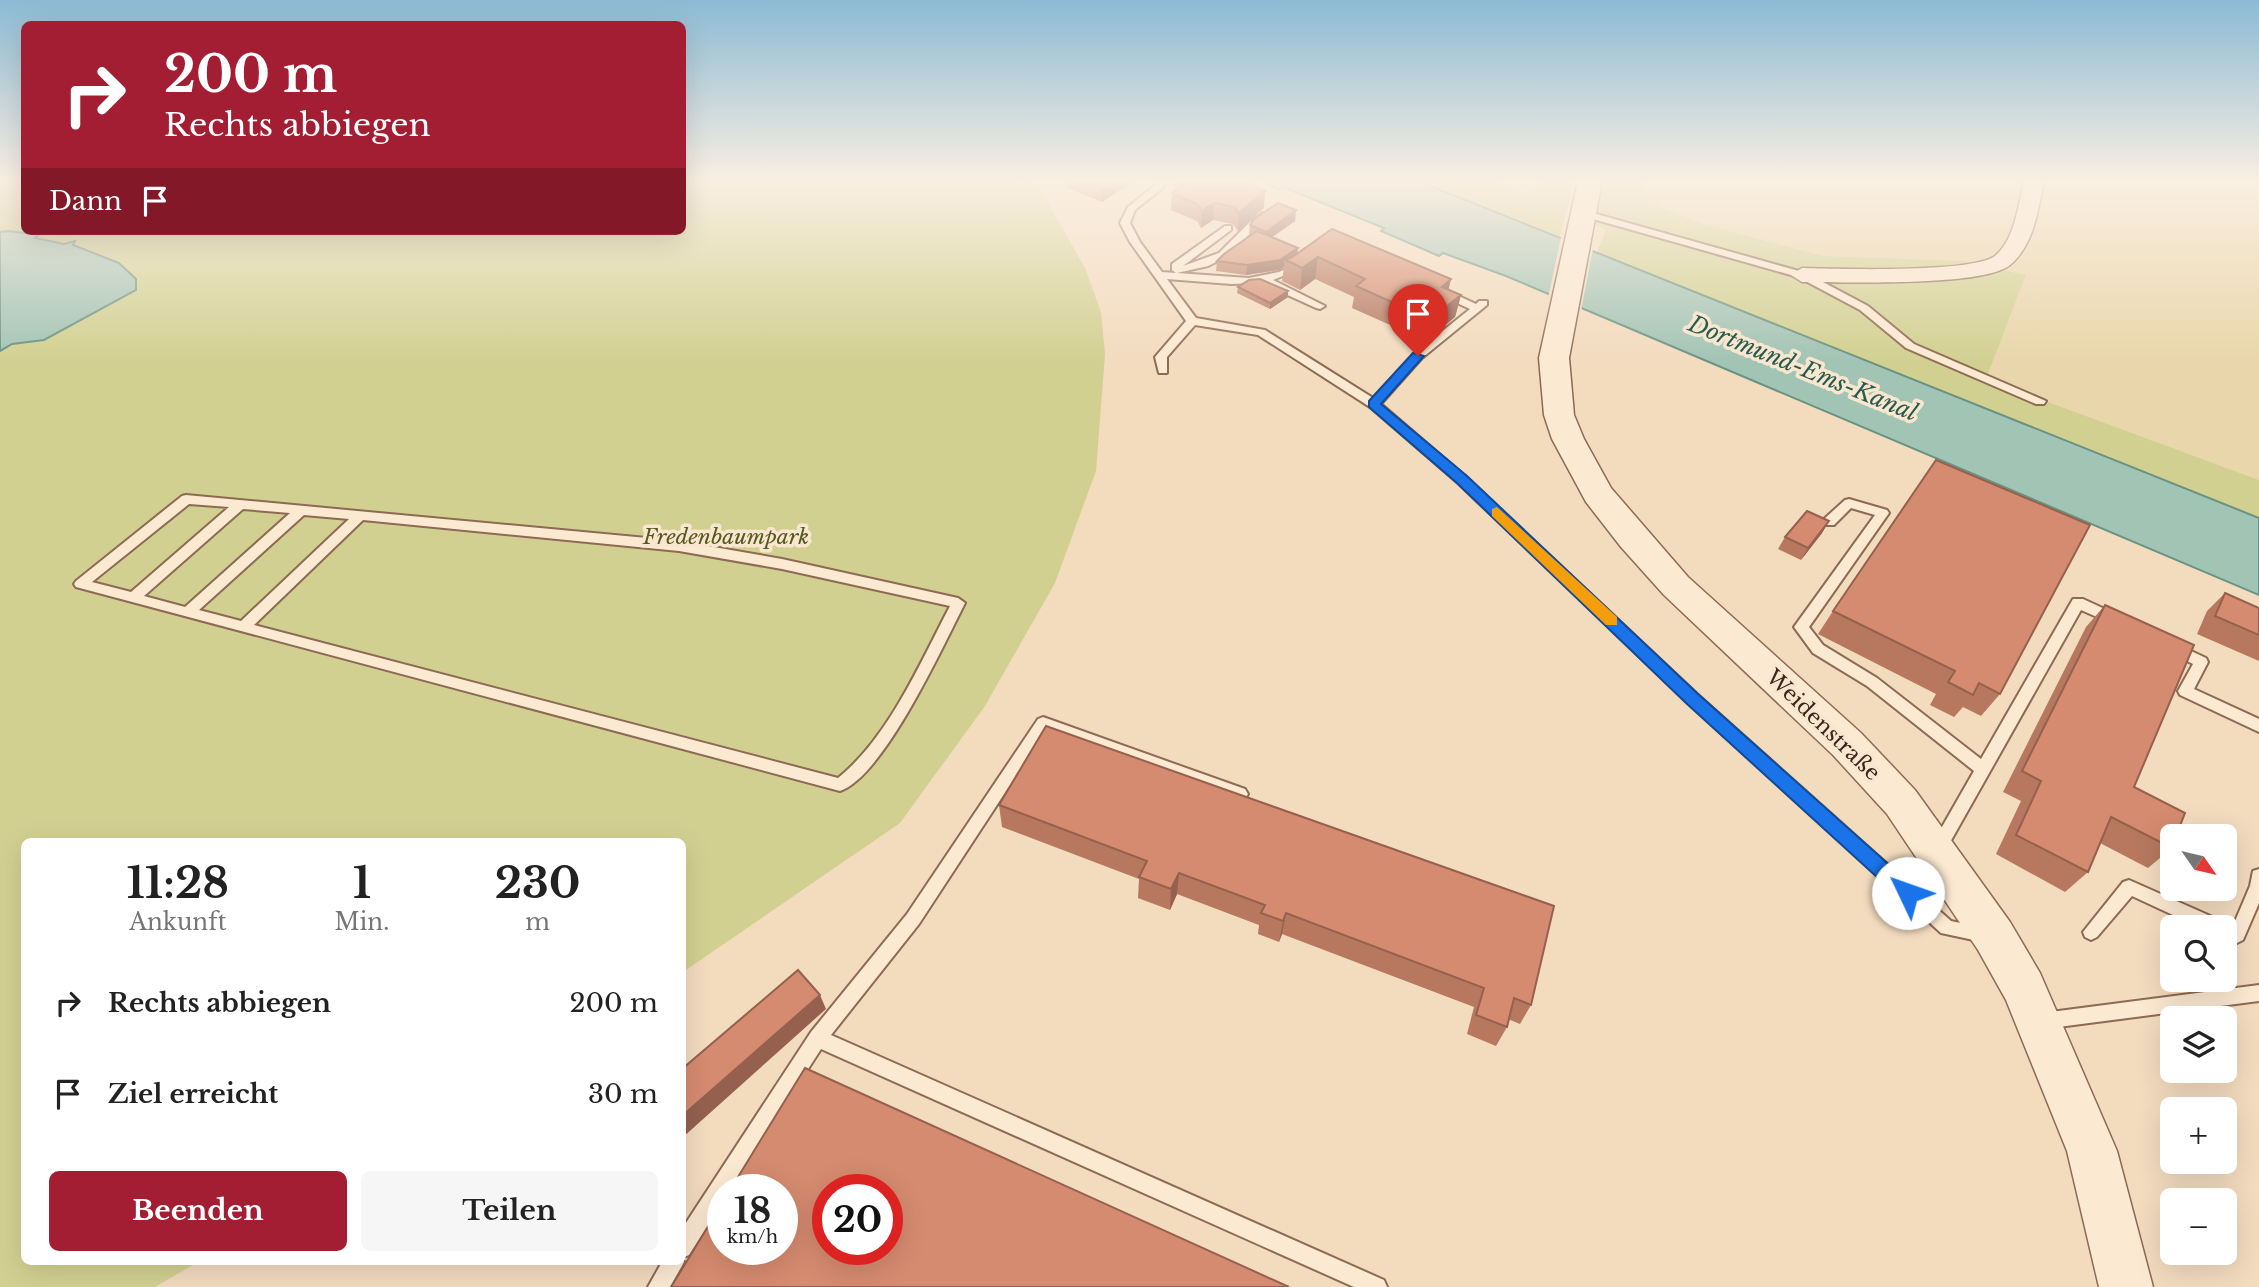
<!DOCTYPE html>
<html lang="de">
<head>
<meta charset="utf-8">
<style>
	:root { --surface:#fff; --page:#f6f6f6; --text:#222; --muted:#767676; --accent:#a31e32 }
	body { margin:0; font-family:"Libre Baskerville",serif; background:var(--page); color:var(--text); height:100vh; display:flex; flex-direction:column; font-size:26px; white-space:nowrap }
	* { box-sizing:border-box; margin:0 }
	p { font-size:23px; color:var(--muted) }
	.icon { flex:none; width:38px; height:38px; fill:none; stroke:currentColor; stroke-width:2; stroke-linecap:round; stroke-linejoin:round }
	.map { position:relative; flex:1; overflow:hidden }
	.sheet { position:absolute; left:21px; top:838px; width:665px; height:427px; display:flex; flex-direction:column; background:var(--surface); border-radius:10px; box-shadow:0 7px 28px #0002 }
	.sheet>* { flex:none }
	.banner { position:absolute; left:21px; top:21px; width:665px; height:214px; border-radius:10px; box-shadow:0 7px 28px #0002; background:#a31e32; color:#fff; overflow:hidden }
	.needle { width:46px; rotate:124deg }
	.buttons { position:absolute; left:2160px; top:824px; display:grid; gap:14px }
	.buttons a { display:grid; place-items:center; width:77px; height:77px; border-radius:10px; background:var(--surface); box-shadow:0 7px 28px #0002; font-size:35px }
	.speed { position:absolute; left:707px; top:1174px; display:flex; gap:14px; font-size:35px; font-weight:700; text-align:center }
	.speed>* { display:grid; place-content:center; width:91px; height:91px; border-radius:50%; background:var(--surface); box-shadow:0 7px 28px #0002; line-height:1 }
	.speed small { font-size:18px; font-weight:400 }
	.speed .limit { border:10px solid #d22; background:#fff; color:#111 }
	.pin { position:absolute; display:grid; place-items:center; width:60px; height:60px; color:#fff; margin:-72px -30px; border-radius:50% 50% 50% 0; rotate:-45deg; box-shadow:0 0 7px #0007 }
	.pin .icon { rotate:45deg }
	.me { position:absolute; width:77px; margin:-38px; rotate:312deg; stroke-linejoin:round; filter:drop-shadow(0 0 5px #0008) }
	.turn { display:flex; align-items:center; gap:24px; height:147px; padding:0 28px; font-size:32px }
	.turn .icon { width:91px; height:91px; stroke-width:2.5 }
	.turn b { display:block; font-size:49px; line-height:60px }
	.then { display:flex; align-items:center; height:66px; padding:0 28px; background:#0003; gap:14px; font-size:26px }
	.eta { display:flex; justify-content:space-evenly; align-items:center; height:119px; text-align:center }
	.eta b { font-size:42px; font-weight:700; line-height:49px }
	.cta { display:flex; gap:14px; margin-top:auto; padding:14px 28px }
	.cta a { flex:1; height:80px; border-radius:10px; background:var(--accent); color:#fff; font-size:28px; font-weight:700; line-height:80px; text-align:center }
	.cta a+a { background:var(--page); color:var(--text) }
	ul { padding:0; list-style:none }
	li { display:flex; align-items:center; gap:21px; height:91px; padding:0 28px }
	li div { flex:1 }
	li b { display:block; font-size:26px }
	li em { font-style:normal }
	.map>svg:first-child { display:block }
</style>
</head>
<body>
<div class="map">
<svg width="2259" height="1287" viewBox="0 0 2259 1287">
	<rect width="100%" height="100%" fill="#f3dbbe"/>
	<path fill="#e9d6aa" d="M1642 181H2259V480L1986 379 2026 275 1963 261 1824 256 1702 224 1658 206 1643 190Z"/>
	<g fill="#d2d091">
		<path d="M0 181H24V231H682L683 181H1032L1043 194 1085 268 1101 312 1105 354 1096 471 1055 583 985 706 900 823 683 972 682 842H24V1262H198L155 1287H0Z"/>
		<path d="M1418 181H1495L1531 195 1542 181H1574L1559 240Z"/>
		<path d="M1604 181H1642L1643 190 1658 206 1702 224 1824 256 1963 261 2026 275 1986 379 2259 480V518L1596 255 1606 230 1595 224Z"/>
	</g>
	<g fill="#a2c4b5" stroke="#689282" stroke-width="2">
		<path d="M1260 181H1418L2259 518V595L1506 276 1443 253 1439 256 1381 231 1384 228 1283 187 1278 189Z"/>
		<path d="M9 231 39 235 35 238 64 244 75 241 73 245 119 263 136 279V290L44 340 12 344 0 351V232Z"/>
	</g>
	<path fill="#f3dbbe" d="M1561 237 1593 249 1581 311 1548 298Z"/>
	<g fill="none" stroke-linecap="round" stroke-linejoin="round">
		<defs>
			<g id="service">
				<path d="M1155 181H1165L1164 187 1135 210 1130 223 1140 242 1162 272 1176 273 1172 270V264L1225 226H1231V230L1183 266 1219 253 1250 222 1263 213 1268 216 1266 218 1226 257 1208 266 1177 273 1249 278 1279 272 1298 263 1303 266 1302 268 1273 280 1325 306 1320 309 1316 308 1261 283 1231 284 1167 279 1196 318 1265 330 1373 398 1414 354 1470 309 1440 295V291H1448L1476 304 1479 301H1487V305L1422 358 1381 404 1466 477 1697 694 1951 921 1989 929 1991 934 1989 939 1983 942 1941 933 1687 702 1458 483 1370 407 1258 335 1195 325 1167 357V373H1159L1155 357 1186 321 1130 242 1120 223 1128 207 1154 186Z"/>
				<path d="M1582 210 1806 273 1868 306 1914 344 2046 401 2044 404H2036L1906 348 1860 310 1798 277 1579 215 1577 213Z"/>
				<path d="M186 495 679 541 782 559 958 598 965 603C943 646 884 776 840 791L76 587 74 584 76 581 182 496ZM189 504 229 507 131 592 92 582ZM243 509 290 513 185 607 144 596ZM304 515 349 519 241 621 199 610ZM363 520 679 551 782 569 950 606C920 663 889 737 838 778L254 625Z"/>
				<path d="M1849 499 1887 510 1889 513 1809 627 1823 645 1877 678 1981 759 2073 599H2083L2120 616 2122 620 2115 625 2081 610 1944 853 1938 855 1932 853 1930 848 1974 771 1867 686 1813 653 1794 627 1875 515 1851 508 1834 525H1824L1823 522 1824 519 1845 500Z"/>
				<path d="M2174 643 2206 658 2208 662 2194 689 2259 719V732L2180 695 2178 691 2193 664 2169 652 2167 648 2169 644Z"/>
				<path d="M1043 717 1245 789 1248 794 1245 799 1240 800 1046 730 919 924 831 1035 1384 1280 1387 1287H1354L821 1049 730 1190H723V1202L689 1255 682 1258V1229L811 1032 907 914 1038 719Z"/>
				<path d="M2259 869V903L2243 940 2237 943 2224 938V928H2201L2132 896 2097 937 2091 940 2085 937 2083 932 2123 882 2129 880 2233 926 2250 886 2253 871Z"/>
				<path d="M2259 985V1001L2043 1029 2037 1027 2034 1021 2037 1015 2043 1013Z"/>
				<path d="M682 1258 684 1262 670 1287H648L662 1262H682Z"/>
			</g>
			<path id="minor" d="M2024 181H2044C2038 210 2034 245 2010 265 1983 287 1842 282 1802 282L1791 275 1802 268C1836 269 1973 273 1995 256 2015 239 2018 206 2024 181Z"/>
			<path id="tertiary" d="M1578 181H1602L1569 358 1574 415 1584 439 1611 488 1688 577 1861 733 1915 790 2010 922 2040 973 2117 1151 2153 1287H2099L2067 1151 2006 1000 1978 950 1887 814 1833 755 1664 595 1621 547 1586 502 1552 439 1544 415 1539 358Z"/>
		</defs>
		<use href="#service" stroke="#8d6a54" stroke-width="4"/>
		<use href="#minor" stroke="#8d6a54" stroke-width="3"/>
		<use href="#tertiary" stroke="#8d6a54" stroke-width="3"/>
		<use href="#service" fill="#fce9d2" fill-rule="evenodd"/>
		<use href="#minor" fill="#fce9d2" fill-rule="evenodd"/>
		<use href="#tertiary" fill="#fce9d2" fill-rule="evenodd"/>
	</g>
	<g fill="#b7785f">
		<path d="M1067 181H1134L1102 202 1068 188Z"/>
		<path d="M1175 181H1243L1264 208 1238 231 1233 224 1213 220 1201 228 1197 221 1171 210 1172 193 1175 191Z"/>
		<path d="M1296 210 1295 221 1272 237 1297 254 1332 229 1461 295 1455 317 1426 341 1352 308 1354 297 1315 279 1300 290 1282 281 1284 267 1279 270 1246 275 1216 271 1217 261 1250 236H1249L1250 225Z"/>
		<path d="M1238 287 1288 291V297L1270 309 1237 293Z"/>
		<path d="M1829 521 1822 533 1801 560 1778 549 1785 537Z"/>
		<path d="M2225 593 2259 608V661L2197 634 2207 611Z"/>
		<path d="M2105 605 2134 787 2172 848 2148 868 2100 843 2088 872 2065 892 1996 854 2021 801 2003 792 2086 627Z"/>
		<path d="M1833 611 2000 694 1981 716 1963 707 1954 717 1930 705 1936 694 1818 634Z"/>
		<path d="M999 805 1531 1005 1520 1024 1508 1019 1507 1027 1496 1046 1467 1034 1474 1007 1282 934 1279 942 1258 934 1259 925 1177 894 1170 910 1138 898 1139 879 1002 827Z"/>
	</g>
	<g fill="#95614e">
		<path d="M1110 181H1134L1102 202 1101 187Z"/>
		<path d="M1265 191 1264 208 1238 231 1239 213Z"/>
		<path d="M1214 203 1213 220 1201 228 1202 211Z"/>
		<path d="M1296 210 1295 221 1265 242 1266 232Z"/>
		<path d="M1298 248 1297 259H1284V267L1279 270 1246 275 1247 265Z"/>
		<path d="M1318 257 1315 279 1300 290 1302 268Z"/>
		<path d="M1451 279 1446 301 1442 287Z"/>
		<path d="M1288 291V297L1270 309V303Z"/>
		<path d="M1461 295 1455 317 1426 341 1430 319Z"/>
		<path d="M1829 521 1822 533 1801 560 1808 548Z"/>
		<path d="M1179 873 1177 894 1170 910 1171 889Z"/>
		<path d="M1286 913 1282 934 1279 942 1283 921Z"/>
		<path d="M820 995 826 1009 682 1138V1116Z"/>
	</g>
	<g fill="#d58b6f" stroke="#95614e" stroke-width="2" fill-rule="evenodd">
		<path d="M1088 181H1110L1101 187Z"/>
		<path d="M1180 181H1243L1265 191 1239 213 1234 207 1214 203 1202 211 1197 204 1172 193 1186 184Z"/>
		<path d="M1278 203 1296 210 1266 232 1250 225 1254 219Z"/>
		<path d="M1332 229 1451 279 1442 287 1461 295 1430 319 1356 286 1365 279 1318 257 1302 268 1284 259 1291 258Z"/>
		<path d="M1257 231 1298 248 1280 260 1247 265 1217 261 1224 254Z"/>
		<path d="M1260 279 1288 291 1270 303 1238 287 1249 280Z"/>
		<path d="M1936 460 2090 525 2000 694 1979 683 1973 695 1948 682 1955 671 1833 611Z"/>
		<path d="M1807 511 1829 521 1808 548 1785 537Z"/>
		<path d="M2225 593 2259 608V635L2215 616Z"/>
		<path d="M2105 605 2194 645 2134 787 2185 813 2176 836H2172V848L2111 817 2088 872 2016 835 2041 781 2022 771Z"/>
		<path d="M1046 726 1554 906 1531 1005 1514 998 1507 1027 1476 1015 1484 988 1286 913 1283 921 1261 913 1265 905 1179 873 1171 889 1139 877 1147 861 999 805Z"/>
		<path d="M798 970 820 995 682 1116V1069Z"/>
		<path d="M805 1068 1289 1287H671L723 1202V1250H782V1190H730ZM828 1190H887V1250H828Z"/>
	</g>
	<linearGradient id="sky" x2="0" y2="1"><stop stop-color="#8cbad4"/><stop offset="0.5" stop-color="#faefe2"/><stop offset="1" stop-color="#faefe2" stop-opacity="0"/></linearGradient>
	<rect width="2259" height="362" fill="url(#sky)"/>
	<path fill="#1a73e8" stroke="#114b97" stroke-width="2" d="M1413 353 1424 356 1381 404 1467 476 1698 694 1914 887 1917 893 1914 899H1901L1686 703 1457 483 1369 407V401Z"/>
	<path fill="#f59e0b" d="M1497 507 1617 617V625H1606L1492 516V509Z"/>
	<g text-anchor="middle" dominant-baseline="central" stroke-width="7" stroke-linejoin="round" paint-order="stroke">
		<g font-size="21" font-style="italic" fill="#53591f" stroke="#f9e6ce">
			<text x="726" y="537">Fredenbaumpark</text>
		</g>
		<g font-size="21" fill="#3b261b" stroke="#f9e6ce">
			<text transform="translate(1823 725) rotate(44)">Weidenstraße</text>
		</g>
		<g font-size="23" font-style="italic" fill="#285c51" stroke="#f9e6ce">
			<text transform="translate(1803 368) rotate(22)">Dortmund-Ems-Kanal</text>
		</g>
	</g>
</svg>
<div class="buttons">
<a><svg class="needle" viewBox="-14 -14 28 28"><path d="M0-13l5 13h-10z" fill="#e53935"/><path d="M0 13l5-13h-10z" fill="#767676"/></svg></a>
<a><svg class="icon" aria-label="search" viewBox="0 0 24 24"><circle cx="10" cy="10" r="6"/><path d="M15 15l6 6"/></svg></a>
<a><svg class="icon" aria-label="layers" viewBox="0 0 24 24"><path d="M12 4l9 5-9 5-9-5zM3 14l9 5 9-5"/></svg></a>
<a>+</a>
<a>−</a>
</div>
<div class="speed"><div>18<small>km/h</small></div><div class="limit">20</div></div>
<div class="pin" style="left:1418px;top:356px;background:#d93025"><svg class="icon" aria-label="arrive" viewBox="0 0 24 24"><path d="M6 21V4h12l-3 4 3 4H6"/></svg></div>
<svg class="me" style="left:1908px;top:893px" viewBox="-20 -20 40 40"><circle r="19" fill="#fff"/><path d="M0-13L10 11 0 6-10 11z" fill="#1a73e8"/></svg>
<div class="banner">
<div class="turn"><svg class="icon" aria-label="right" viewBox="0 0 24 24"><path d="M7 20v-9h11M14 6l5 5-5 5"/></svg><div><b>200 m</b>Rechts abbiegen</div></div>
<div class="then">Dann<svg class="icon" aria-label="arrive" viewBox="0 0 24 24"><path d="M6 21V4h12l-3 4 3 4H6"/></svg></div>
</div>
<section class="sheet">
<div class="eta">
<div><b>11:28</b><p>Ankunft</p></div>
<div><b>1</b><p>Min.</p></div>
<div><b>230</b><p>m</p></div>
</div>
<ul>
<li><svg class="icon" aria-label="right" viewBox="0 0 24 24"><path d="M7 20v-9h11M14 6l5 5-5 5"/></svg><div><b>Rechts abbiegen</b></div><em>200 m</em></li>
<li><svg class="icon" aria-label="arrive" viewBox="0 0 24 24"><path d="M6 21V4h12l-3 4 3 4H6"/></svg><div><b>Ziel erreicht</b></div><em>30 m</em></li>
</ul>
<div class="cta"><a>Beenden</a><a>Teilen</a></div>
</section>
</div>
</body>
</html>
